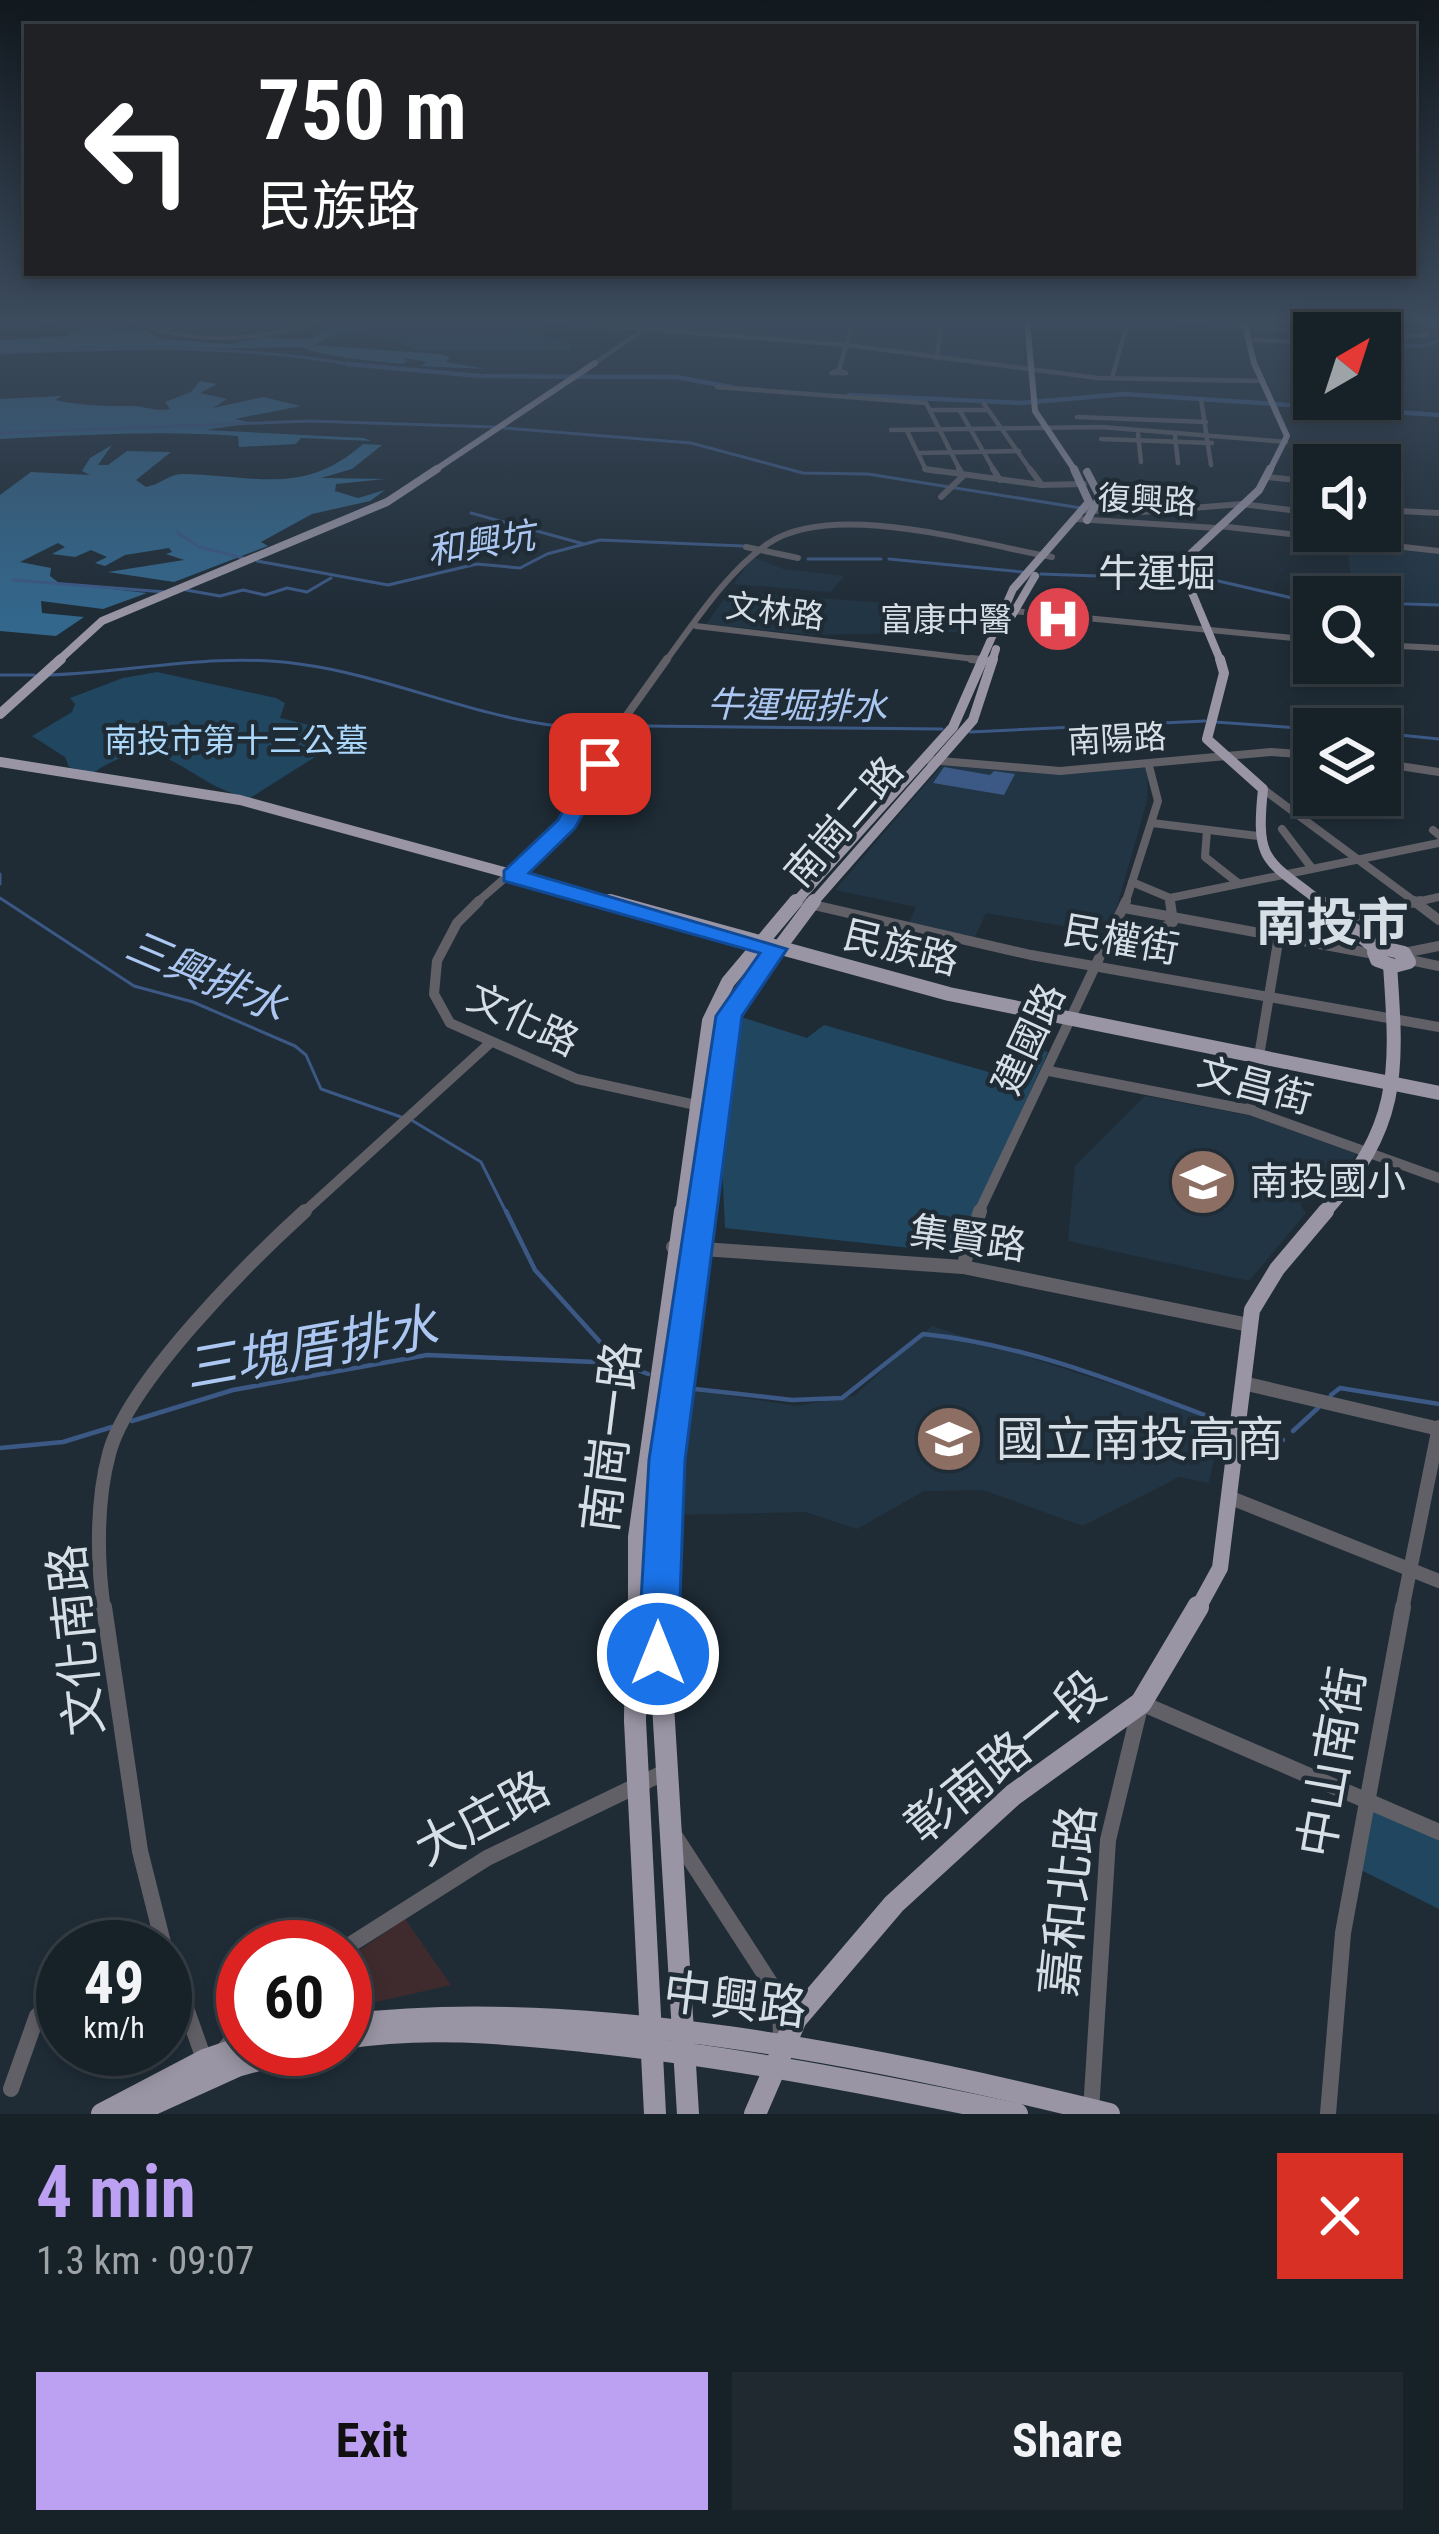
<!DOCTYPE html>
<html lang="en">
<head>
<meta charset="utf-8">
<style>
	:root { --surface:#172128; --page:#202930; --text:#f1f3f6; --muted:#9ea3a8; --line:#363e45; --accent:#bca0f2 }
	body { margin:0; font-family:"Roboto Condensed","Noto Sans TC",sans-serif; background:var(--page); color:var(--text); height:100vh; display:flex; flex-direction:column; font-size:45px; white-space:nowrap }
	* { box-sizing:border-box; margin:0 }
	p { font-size:39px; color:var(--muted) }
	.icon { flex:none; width:66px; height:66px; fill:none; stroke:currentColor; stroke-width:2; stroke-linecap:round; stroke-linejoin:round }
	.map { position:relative; height:2114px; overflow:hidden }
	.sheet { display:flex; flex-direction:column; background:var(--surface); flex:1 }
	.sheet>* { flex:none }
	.banner { position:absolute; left:24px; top:24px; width:1392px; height:252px; border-radius:0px; box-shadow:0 6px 18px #0003,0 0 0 3px var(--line); background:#202124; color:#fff; overflow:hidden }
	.needle { width:78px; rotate:39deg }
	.buttons { position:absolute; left:1293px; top:312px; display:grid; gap:24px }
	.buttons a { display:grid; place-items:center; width:108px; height:108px; border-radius:0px; background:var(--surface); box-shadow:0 6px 18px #0003,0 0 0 3px var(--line); font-size:60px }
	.speed { position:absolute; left:36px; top:1920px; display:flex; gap:24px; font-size:60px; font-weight:700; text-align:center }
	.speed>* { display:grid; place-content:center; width:156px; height:156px; border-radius:50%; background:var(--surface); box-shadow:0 6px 18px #0003,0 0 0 3px var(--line); line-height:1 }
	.speed small { font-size:30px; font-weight:400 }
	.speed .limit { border:18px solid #d22; background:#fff; color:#111 }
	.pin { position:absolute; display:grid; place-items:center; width:102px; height:102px; color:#fff; margin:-51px; border-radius:24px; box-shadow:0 6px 18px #0006 }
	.me { position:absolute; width:132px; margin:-66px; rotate:0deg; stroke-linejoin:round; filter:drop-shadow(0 0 9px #0008) }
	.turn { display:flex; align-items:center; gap:42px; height:252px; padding:0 36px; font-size:54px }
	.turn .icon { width:156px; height:156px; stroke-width:2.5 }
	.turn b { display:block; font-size:84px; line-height:102px }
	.round { display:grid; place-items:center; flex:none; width:126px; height:126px; border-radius:0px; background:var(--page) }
	.summary { display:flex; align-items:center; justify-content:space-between; height:204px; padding:0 36px }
	h1 { font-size:72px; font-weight:700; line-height:90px; color:var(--accent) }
	.action { display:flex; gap:24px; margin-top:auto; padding:24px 36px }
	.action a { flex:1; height:138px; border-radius:0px; background:var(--accent); color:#111; font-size:48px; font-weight:700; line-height:138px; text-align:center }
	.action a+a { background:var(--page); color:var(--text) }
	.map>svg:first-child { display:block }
</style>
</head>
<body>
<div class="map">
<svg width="1439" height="2114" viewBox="0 0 1439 2114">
	<rect width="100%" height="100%" fill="#1f2c36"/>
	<g fill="#223544">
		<path d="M135 321H314L222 337 153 329Z"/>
		<path d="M564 321H1022L1024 369 852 344Z"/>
		<path d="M1346 544 1439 553V605L1362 597 1353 585Z"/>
		<path d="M753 557 783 569 844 576 831 592 734 584Z"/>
		<path d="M729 592 887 603 970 612 961 632 813 635 706 624Z"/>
		<path d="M942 765 1053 773 1148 767 1147 801 1109 934 986 913 975 937 909 923 916 907 835 890Z"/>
		<path d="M1145 1096 1252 1116 1357 1154 1317 1199 1300 1204 1306 1213 1249 1281 1068 1241 1075 1166Z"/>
		<path d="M932 1326 1222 1420 1209 1483 1179 1477 1083 1526 983 1490 924 1491 857 1529 806 1512 671 1515 685 1389 797 1406 854 1396Z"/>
	</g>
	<path fill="#3f2b2d" d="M405 1919 451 1985 345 2009V1960Z"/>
	<g fill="#214660">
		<path d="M365 321H530L519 328 571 345 570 350 416 351 400 341 344 331Z"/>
		<path d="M157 672 276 698 285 703 280 718 350 735 250 798C183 785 166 723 93 773L69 767 65 757 32 736 72 712 75 704 70 698 123 678Z"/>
		<path d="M738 1016 807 1038 824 1025 999 1075 1019 1043 1048 1052 957 1253 725 1228 722 1162Z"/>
		<path d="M1368 1807 1439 1840V1909L1357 1868Z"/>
	</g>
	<g fill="#33678c">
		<path d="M347 321H365L314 345 440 354 450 357 446 362 487 369 421 366 427 362 404 358 408 361 402 364C364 360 334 358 299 347L0 352V340L66 336 80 328 144 330 161 339 231 344 261 337 309 339Z"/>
		<path d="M200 381 217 384 200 393 227 399 213 408 263 397 301 406 235 419 252 423 206 430 364 438 371 441 301 438 296 444 239 447 238 436C163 430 80 435 0 439V399L62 396 55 400C83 406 105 406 132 406 146 406 154 412 170 409L165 402 191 392Z"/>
		<path d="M363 444 382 445 352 469 321 478 385 479 336 484 335 491 358 498 385 490 370 501 312 514 261 542 268 546 174 582 108 572 184 560 166 554 172 552 169 548 125 555 105 566 95 563 107 557 91 550 75 557 52 554 65 547 58 543 20 562 51 568 50 576 59 583 147 593 103 609 41 601 42 613 84 617 56 636 0 631V495L31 472 90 475 82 471 90 458 112 445 98 465H108L127 451 171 452 136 480 146 487C159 485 170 474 182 474 255 475 303 497 363 444Z"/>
	</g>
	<path fill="#3c5986" d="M944 767 990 775 994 771 1015 774 1004 795 933 783Z"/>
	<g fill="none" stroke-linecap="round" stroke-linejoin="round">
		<g stroke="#3c5986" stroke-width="3">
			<path d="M1423 321 1435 327"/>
			<path d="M1380 345 1424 346"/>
			<path d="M1427 345 1439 340"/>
			<path d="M0 353C116 348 233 344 348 364"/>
			<path d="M504 428 691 443 803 473 868 474 1081 508"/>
			<path d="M0 433 309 421 495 427"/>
			<path d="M471 513 584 544"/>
			<path d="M177 532 199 547 247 559"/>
			<path d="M808 559H881"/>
			<path d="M889 559 1022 572"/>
			<path d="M257 561 388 585 477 564 520 568 547 554 600 540 743 546"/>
			<path d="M1041 574 1214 580 1314 603"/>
			<path d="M13 580 165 592"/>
			<path d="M186 590 220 596 243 590 265 595 287 588 307 592 331 578"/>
			<path d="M1380 603 1439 605"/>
			<path d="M0 675H34"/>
			<path d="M50 675C133 672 216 652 299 664 384 675 464 713 550 725L942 729"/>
			<path d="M1215 722 1314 729"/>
			<path d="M970 732 1205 721"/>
			<path d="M1380 733 1439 739"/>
			<path d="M0 874V884"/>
			<path d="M0 898 134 986 193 1002 295 1046 306 1055 321 1089 404 1118"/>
			<path d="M413 1121 481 1162 507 1214"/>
		</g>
		<g stroke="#3c5986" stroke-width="4.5">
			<path d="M506 1211 535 1270 619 1363"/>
			<path d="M686 1388 792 1400 842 1398 923 1334C1031 1345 1132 1388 1233 1426"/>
			<path d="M1331 1395 1340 1388 1439 1404"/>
			<path d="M132 1421 233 1390 427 1355 619 1363 648 1374"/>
			<path d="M1243 1428 1283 1440"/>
			<path d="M1293 1431 1318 1408"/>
			<path d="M0 1448 63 1442 112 1427"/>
		</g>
		<g stroke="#3c5986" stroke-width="4.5">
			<path d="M348 364 480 376 676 377 731 387"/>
			<path d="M849 395 1021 403 1124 394 1439 415"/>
		</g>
		<g stroke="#626067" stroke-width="4.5">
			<path d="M41 321H52"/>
			<path d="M132 321C195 346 256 341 320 321"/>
			<path d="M547 321 846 345 1098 378 1263 381"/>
			<path d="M756 321 789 323"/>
			<path d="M1183 321 1307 332 1397 321"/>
			<path d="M159 331 191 321"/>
			<path d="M1380 336 1428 335"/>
			<path d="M1249 340 1314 342"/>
			<path d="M937 358 941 321"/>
			<path d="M595 363 656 321"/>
			<path d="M839 370 846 373H831Z"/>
			<path d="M839 370 853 321"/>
			<path d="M1112 378 1128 321"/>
			<path d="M717 387 926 403 961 472"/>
			<path d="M1201 399 1211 465"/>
			<path d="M984 404 1032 472"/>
			<path d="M930 410H988"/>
			<path d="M960 411 995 472"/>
			<path d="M1077 417 1206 422"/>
			<path d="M891 430 1101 427 1286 442"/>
			<path d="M907 431 926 470 939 472"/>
			<path d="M1138 434 1141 462"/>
			<path d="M1175 436 1178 463"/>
			<path d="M1101 439 1212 443"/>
			<path d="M920 453 1019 451"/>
		</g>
		<g stroke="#626067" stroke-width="6">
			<path d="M925 469 1042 485 1084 484"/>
			<path d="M993 469 1000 480"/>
			<path d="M1030 469 1042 485"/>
			<path d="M1268 477 1314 482"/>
			<path d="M941 497 963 476 959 469"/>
			<path d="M1085 510 1130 513 1242 504 1314 513"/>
			<path d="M1380 510 1439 513"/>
			<path d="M1076 519 1216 528"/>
			<path d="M1219 526 1439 551"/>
			<path d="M746 547 798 558"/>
			<path d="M1003 610 1314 640"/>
			<path d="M696 626 991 661"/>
			<path d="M1380 645 1439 648"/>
			<path d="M665 662C694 623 728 570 769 543 834 500 979 544 1052 557"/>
		</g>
		<g stroke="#626067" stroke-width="8">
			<path d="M971 659 991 661"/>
			<path d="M929 760 1060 771 1271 752 1314 755"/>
			<path d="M1380 763 1439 772"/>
			<path d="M1263 789 1418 904"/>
			<path d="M1152 823 1258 836"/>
			<path d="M1282 829 1311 867"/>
			<path d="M1207 830 1205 857 1238 883"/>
			<path d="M1433 830 1439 835"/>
			<path d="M1132 882 1170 898 1171 904"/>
			<path d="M1170 898 1439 843"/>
			<path d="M805 903 811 904"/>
			<path d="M475 904 565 826 622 722 667 659"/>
			<path d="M1125 904 1158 801 1149 766"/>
			<path d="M1408 904 1439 897"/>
		</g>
		<g stroke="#626067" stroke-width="10">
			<path d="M479 901 457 923 437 961 434 994 450 1023 577 1079 714 1109"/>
			<path d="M1414 901 1439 920"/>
			<path d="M805 903 1031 955 1439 1027"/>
			<path d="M1124 908 1374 954"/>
			<path d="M1340 920 1420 901"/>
			<path d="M1113 935H1153L1173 922 1170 901"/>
			<path d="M1404 953 1439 946"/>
			<path d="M1410 960 1439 966"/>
			<path d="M1049 1071 1250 1110 1439 1178"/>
			<path d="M1250 1110 1279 936"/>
			<path d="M302 1214 490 1043"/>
			<path d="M978 1214 1126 901"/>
		</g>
		<g stroke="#626067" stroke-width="14">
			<path d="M673 1247 963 1267 1249 1325"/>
			<path d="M963 1267 980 1211"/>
			<path d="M1243 1383 1439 1429"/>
			<path d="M1231 1498 1439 1581"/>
			<path d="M104 1610C97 1562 96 1502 109 1454 127 1383 250 1261 305 1211"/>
			<path d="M1402 1610 1439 1427"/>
		</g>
		<g stroke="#626067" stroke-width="16">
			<path d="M104 1607 140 1851 164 1947"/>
			<path d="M675 1836 780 1998 781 2038"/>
			<path d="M345 1948 487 1858 665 1772"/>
			<path d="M165 1949 204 2059"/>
			<path d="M223 2051 243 2026"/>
			<path d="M11 2089 37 2016 63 1993"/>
			<path d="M1091 2111 1108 1840 1141 1703 1439 1832"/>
			<path d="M1328 2114 1343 1933 1403 1607"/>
		</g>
		<g stroke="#9995a4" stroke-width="6">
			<path d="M1027 321 1035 411 1076 472"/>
			<path d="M1244 321 1254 363 1287 436 1269 472"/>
			<path d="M432 472 595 363"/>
		</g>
		<g stroke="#9995a4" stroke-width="8">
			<path d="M1087 472 1100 497 1087 520"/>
			<path d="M1007 624 1035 576"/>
			<path d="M57 662 102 621 387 502 437 469"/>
			<path d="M981 662 1013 589 1089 502 1074 469"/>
			<path d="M992 662 996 649"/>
			<path d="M1221 662 1180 564 1259 490 1270 469"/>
		</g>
		<g stroke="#9995a4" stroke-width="10">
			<path d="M1220 659 1224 673 1207 739 1263 789C1255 865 1267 859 1323 904"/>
			<path d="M0 714 61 659"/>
			<path d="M0 762 240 800 621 904"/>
			<path d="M794 904 953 727 983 659"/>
			<path d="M812 904 973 720 993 659"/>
		</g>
		<g stroke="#9995a4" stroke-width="14">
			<path d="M610 901 949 994 1439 1093"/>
			<path d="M1319 901 1377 949"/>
			<path d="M1383 948 1404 953 1409 962 1394 966 1377 960 1374 952Z"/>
			<path d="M682 1214 709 1021 728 982 796 901"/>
			<path d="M701 1214 729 1015 814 901"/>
			<path d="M1323 1214C1400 1126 1398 1077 1390 965"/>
		</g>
		<g stroke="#9995a4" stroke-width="16">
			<path d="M636 1610V1537L682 1211"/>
			<path d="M657 1610 667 1460 702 1211"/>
			<path d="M1197 1610 1220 1568 1252 1310 1277 1269 1326 1211"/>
		</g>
		<g stroke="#9995a4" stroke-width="22">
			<path d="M636 1607 635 1721 655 2114"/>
			<path d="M657 1607 688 2114"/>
			<path d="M345 2025C580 1996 880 2057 1109 2114"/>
			<path d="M345 2038C424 2025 503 2033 583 2041 729 2056 873 2084 1017 2114"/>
			<path d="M102 2114 205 2060 243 2047"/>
			<path d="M131 2114 237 2066 298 2049"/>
			<path d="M755 2114 796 2019 894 1904 1013 1795 1141 1703 1198 1607"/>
		</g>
	</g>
	<linearGradient id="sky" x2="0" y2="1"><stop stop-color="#11181e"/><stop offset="0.52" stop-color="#3c4b5d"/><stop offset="1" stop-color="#3c4b5d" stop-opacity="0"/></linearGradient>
	<rect width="1439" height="617" fill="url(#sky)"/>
	<path fill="#1a73e8" stroke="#114b97" stroke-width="3" d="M600 757 611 764 575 828 529 873 787 949 742 1016 685 1460 678 1654 672 1667 658 1672 643 1667 638 1654 649 1460 716 1016 760 953 504 881V871L558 820 590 764Z"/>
	<defs>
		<symbol id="hospital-disc" viewBox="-11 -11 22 22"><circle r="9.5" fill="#e0444e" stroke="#1f2c36"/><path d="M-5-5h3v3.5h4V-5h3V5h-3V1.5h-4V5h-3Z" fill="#fff"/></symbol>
		<symbol id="school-disc" viewBox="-11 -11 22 22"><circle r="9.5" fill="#8d6e63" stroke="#1f2c36"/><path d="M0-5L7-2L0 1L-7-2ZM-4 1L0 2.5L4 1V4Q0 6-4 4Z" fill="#fff"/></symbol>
	</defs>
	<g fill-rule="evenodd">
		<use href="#hospital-disc" x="1020" y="581" width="76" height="76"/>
		<use href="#school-disc" x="1165" y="1144" width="76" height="76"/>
		<use href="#school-disc" x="911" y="1401" width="76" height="76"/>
	</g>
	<g text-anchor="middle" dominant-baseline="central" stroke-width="9" stroke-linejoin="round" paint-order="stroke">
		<g font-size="33" fill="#d7dfe6" stroke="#1f2c36">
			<text transform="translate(1147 500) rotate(3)">復興路</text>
			<text transform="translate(775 611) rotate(7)">文林路</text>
			<text transform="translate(1117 739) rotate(-3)">南陽路</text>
		</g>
		<g font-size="33" fill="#d7dfe6" stroke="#1f2c36" text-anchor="end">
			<text x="1012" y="619">富康中醫</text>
		</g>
		<g font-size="33" fill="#abd7fa" stroke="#1f2c36">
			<text x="236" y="740">南投市第十三公墓</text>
		</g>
		<g font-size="36" font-style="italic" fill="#acc7f2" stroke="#1f2c36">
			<text transform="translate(481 544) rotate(-9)">和興坑</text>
			<text transform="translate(797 706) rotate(1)">牛運堀排水</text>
		</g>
		<g font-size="39" fill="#d7dfe6" stroke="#1f2c36">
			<text x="1157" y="574">牛運堀</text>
		</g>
		<g font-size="39" fill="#d7dfe6" stroke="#1f2c36">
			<text transform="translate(844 822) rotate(-49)">南崗二路</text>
			<text transform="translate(1121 940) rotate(10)">民權街</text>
			<text transform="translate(901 948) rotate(14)">民族路</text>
			<text transform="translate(523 1020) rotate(25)">文化路</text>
			<text transform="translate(1029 1039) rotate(-65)">建國路</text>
			<text transform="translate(1255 1086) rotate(15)">文昌街</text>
			<text transform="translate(968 1239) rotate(8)">集賢路</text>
		</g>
		<g font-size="39" fill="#d7dfe6" stroke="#1f2c36" text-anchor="start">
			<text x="1250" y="1182">南投國小</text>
		</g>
		<g font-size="42" font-style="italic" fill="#acc7f2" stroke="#1f2c36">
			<text transform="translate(206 976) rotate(23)">三興排水</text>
		</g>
		<g font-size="48" fill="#d7dfe6" stroke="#1f2c36">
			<text transform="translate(611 1437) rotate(-83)">南崗一路</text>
			<text transform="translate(76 1640) rotate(-96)">文化南路</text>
			<text transform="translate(1005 1757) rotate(-39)">彰南路一段</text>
			<text transform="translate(1332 1762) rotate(-80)">中山南街</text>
			<text transform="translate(482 1818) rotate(-28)">大庄路</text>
			<text transform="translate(1068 1901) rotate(-84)">嘉和北路</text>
			<text transform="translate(735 2000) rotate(7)">中興路</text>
		</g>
		<g font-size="48" fill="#d7dfe6" stroke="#1f2c36" text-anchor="start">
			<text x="996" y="1439">國立南投高商</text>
		</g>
		<g font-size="51" font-weight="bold" fill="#d7dfe6" stroke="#1f2c36">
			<text x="1332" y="922">南投市</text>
		</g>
		<g font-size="51" font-style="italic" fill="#acc7f2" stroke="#1f2c36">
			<text transform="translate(311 1348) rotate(-10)">三塊厝排水</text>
		</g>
	</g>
</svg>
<div class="buttons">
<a><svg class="needle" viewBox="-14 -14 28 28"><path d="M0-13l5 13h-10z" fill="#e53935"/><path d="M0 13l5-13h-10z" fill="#9ea3a8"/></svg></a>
<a><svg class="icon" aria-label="sound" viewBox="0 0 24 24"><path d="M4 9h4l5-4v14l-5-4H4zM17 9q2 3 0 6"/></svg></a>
<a><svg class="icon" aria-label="search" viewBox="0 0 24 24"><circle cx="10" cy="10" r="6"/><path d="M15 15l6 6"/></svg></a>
<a><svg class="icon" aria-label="layers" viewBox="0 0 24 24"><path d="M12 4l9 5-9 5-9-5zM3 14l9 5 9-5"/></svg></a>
</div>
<div class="speed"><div>49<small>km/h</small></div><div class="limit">60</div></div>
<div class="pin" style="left:600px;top:764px;background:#d93025"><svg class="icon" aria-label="arrive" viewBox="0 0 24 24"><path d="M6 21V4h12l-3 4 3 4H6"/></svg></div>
<svg class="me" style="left:658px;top:1654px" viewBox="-20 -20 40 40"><circle r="17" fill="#1a73e8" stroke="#fff" stroke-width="3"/><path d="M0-11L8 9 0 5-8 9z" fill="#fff"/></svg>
<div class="banner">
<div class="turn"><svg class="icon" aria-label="left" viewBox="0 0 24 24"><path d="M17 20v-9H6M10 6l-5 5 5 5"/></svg><div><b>750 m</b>民族路</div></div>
</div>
</div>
<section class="sheet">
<div class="summary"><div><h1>4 min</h1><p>1.3 km · 09:07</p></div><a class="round" style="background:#d93025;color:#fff"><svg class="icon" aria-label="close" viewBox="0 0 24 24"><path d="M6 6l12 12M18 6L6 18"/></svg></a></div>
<div class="action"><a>Exit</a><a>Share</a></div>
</section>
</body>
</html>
